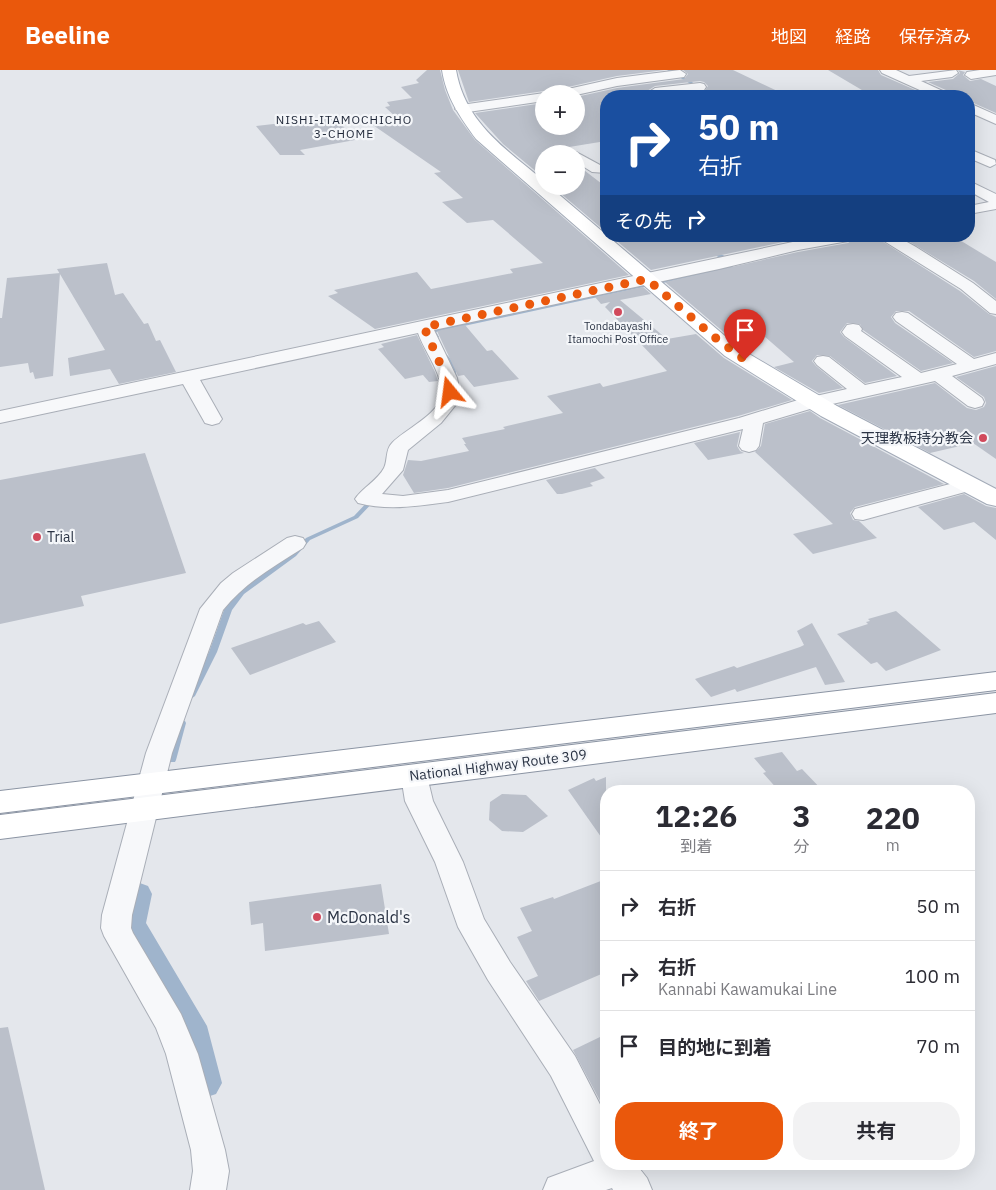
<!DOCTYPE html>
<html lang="ja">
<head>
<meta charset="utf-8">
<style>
	:root { --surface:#fff; --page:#f2f2f3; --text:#2b2b33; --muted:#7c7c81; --line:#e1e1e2; --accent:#ea580c }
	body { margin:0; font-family:"IBM Plex Sans","Noto Sans JP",sans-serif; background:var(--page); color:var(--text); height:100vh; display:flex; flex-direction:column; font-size:19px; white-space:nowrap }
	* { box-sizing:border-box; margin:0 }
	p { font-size:16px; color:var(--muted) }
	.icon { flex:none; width:28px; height:28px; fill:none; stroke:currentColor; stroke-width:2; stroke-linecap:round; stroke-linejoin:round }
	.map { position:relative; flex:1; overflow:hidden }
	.side { position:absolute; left:600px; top:715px; width:375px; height:385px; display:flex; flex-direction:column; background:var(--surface); border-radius:20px; box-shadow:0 5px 20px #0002 }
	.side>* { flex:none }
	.guide { position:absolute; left:600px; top:20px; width:375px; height:152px; border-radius:20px; box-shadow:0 5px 20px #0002; background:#1a4fa0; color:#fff; overflow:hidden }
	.tools { position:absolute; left:535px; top:15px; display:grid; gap:10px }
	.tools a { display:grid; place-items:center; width:50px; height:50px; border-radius:50%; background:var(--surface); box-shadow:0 5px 20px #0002; font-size:25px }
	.pin { position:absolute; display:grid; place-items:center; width:42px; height:42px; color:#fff; margin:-51px -21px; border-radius:50% 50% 50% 0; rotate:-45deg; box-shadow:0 0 5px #0007 }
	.pin .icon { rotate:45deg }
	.me { position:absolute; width:55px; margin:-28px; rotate:344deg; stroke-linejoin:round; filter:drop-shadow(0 0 4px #0008) }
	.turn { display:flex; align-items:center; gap:18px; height:105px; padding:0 15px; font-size:22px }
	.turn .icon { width:65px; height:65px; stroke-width:2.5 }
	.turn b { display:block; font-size:35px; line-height:42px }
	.then { display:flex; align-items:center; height:48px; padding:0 15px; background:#0003; gap:10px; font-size:19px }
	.eta { display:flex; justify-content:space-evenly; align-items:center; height:85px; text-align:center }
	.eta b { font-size:30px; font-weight:700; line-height:35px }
	.cta { display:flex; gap:10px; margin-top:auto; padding:10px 15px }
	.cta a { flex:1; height:58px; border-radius:20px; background:var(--accent); color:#fff; font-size:20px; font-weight:700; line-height:58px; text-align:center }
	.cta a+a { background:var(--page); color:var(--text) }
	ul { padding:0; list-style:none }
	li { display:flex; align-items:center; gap:15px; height:70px; padding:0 15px; border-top:1px solid var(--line) }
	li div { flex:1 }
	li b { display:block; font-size:19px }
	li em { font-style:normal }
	header { display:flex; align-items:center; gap:30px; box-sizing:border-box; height:70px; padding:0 25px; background:var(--accent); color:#fff }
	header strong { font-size:24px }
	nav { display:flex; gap:28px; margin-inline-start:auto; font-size:18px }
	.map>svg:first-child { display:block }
</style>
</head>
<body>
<header>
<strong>Beeline</strong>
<nav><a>地図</a><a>経路</a><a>保存済み</a></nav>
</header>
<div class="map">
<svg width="996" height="1120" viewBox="0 0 996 1120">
	<rect width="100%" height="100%" fill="#e4e7ec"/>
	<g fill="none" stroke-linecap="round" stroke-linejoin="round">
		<g fill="#9fb4cc" fill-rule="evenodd">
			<path d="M667 0H672L715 26H711Z"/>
			<path d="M710 181H714L729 188 733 197 732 198 436 262 439 267 436 269 434 268 430 261 433 259 727 196 725 190 710 183Z"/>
			<path d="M446 284C454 291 458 302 456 312L454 313 451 311V301L443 286Z"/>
			<path d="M374 426 377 428 358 448 310 470 296 486 244 524 232 540 217 582 195 626 191 629 188 628 187 626 209 582 224 540 238 520 292 484 306 468 354 446 372 427Z"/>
			<path d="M182 650 185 651 186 653 176 690 175 692H169L168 690 178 653 179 651Z"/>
		</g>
		<path fill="#9fb4cc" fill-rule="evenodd" d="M137 812 148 816 152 824 146 853 207 956 222 1013 216 1024 204 1028 192 1024 186 1013 174 959 114 854 122 824 126 816Z"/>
	</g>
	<g fill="#bbc0ca">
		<path d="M427 0H440L445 20 453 40 475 70 629 205 375 259 328 226 338 223 334 220 417 202 431 219 513 203 510 199 543 193 493 150 467 153 442 132 463 128 434 103 441 102 370 53 398 49 385 37 390 36 387 32 412 28 401 17 419 13 416 10Z"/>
		<path d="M458 0H665L617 6 559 19 555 24H548L544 21 469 32Z"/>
		<path d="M683 0H733L788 26H668L704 22 708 16 704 12 700 11 655 16 647 21 652 26H606V71L569 77 574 81 569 84H544V108L503 74 475 43 544 33V56H576V27L617 18 684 9 688 4Z"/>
		<path d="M828 0H878L881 5 929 26H872Z"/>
		<path d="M958 0 965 2 963 5 970 11 981 9 996 16V43L969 31V26H951L948 21 928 12 953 9 960 3Z"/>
		<path d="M335 47 355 70 300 80 305 85H280L256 56Z"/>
		<path d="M576 94 606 117V162L552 116H576Z"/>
		<path d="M611 166H630L638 172 671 166H676L680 169 693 166H731L736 170 754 166H811L651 200Z"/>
		<path d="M858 166H874L960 221 989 244 994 246 996 247V281L974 287 909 241H896L891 247 895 253 953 293 921 301 863 260 860 254 847 253 840 262 844 267 897 306 865 313 830 286 817 285 812 291 816 296 843 318 819 323 774 297 794 292 757 260 727 265 665 212 798 182 848 173Z"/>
		<path d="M900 166H953L996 192V229L974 211Z"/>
		<path d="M107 193 115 225 123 223 144 254 148 253 156 271 160 270 176 302 119 314 110 299 70 306 68 288 105 280 57 199Z"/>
		<path d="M60 203 53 306 35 309 33 302 30 303 28 293 0 297V248H2L7 208Z"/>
		<path d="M643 217 651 224 620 230 667 269 696 264 724 288 792 330 738 346 448 418 414 423 403 405 408 390 421 391 469 381 464 374H466L462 368 505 359 503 357 563 343 547 326 600 313 603 317 667 301 605 237 610 232 601 234 595 227Z"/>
		<path d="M465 255 487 281 492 280 519 309 474 317 464 305 458 306 437 261Z"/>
		<path d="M417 265 435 302 438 311 429 312 423 305 405 309 378 279 384 277 381 274Z"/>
		<path d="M996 296V389L973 373 930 383 838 335 935 313 967 338 976 340 984 337 986 333 984 327 956 307Z"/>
		<path d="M810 341 820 348 944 414 855 437 850 443 853 450 859 451 877 468 813 484 793 464 833 454 755 382 761 376 765 354Z"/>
		<path d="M740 362 737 376 740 381 744 383 708 390 694 373Z"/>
		<path d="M145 383 186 503 81 526 84 536 0 554V410Z"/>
		<path d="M595 398 605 408 590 413 593 416 562 424H557L546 410Z"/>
		<path d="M964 424 986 436 996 438V470L974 452 944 460 918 437Z"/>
		<path d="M896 541 941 580 886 601 877 592 871 594 837 564 868 554 866 552 870 551 868 549Z"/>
		<path d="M319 551 336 572 250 605 231 578 303 553 306 555Z"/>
		<path d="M812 553 845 612 825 615 816 597 737 622 735 619 711 627 695 609 734 596 737 598 800 577 804 575 797 561Z"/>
		<path d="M782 682 797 701 802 699 823 721H779L763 703 766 702 754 688Z"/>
		<path d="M606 707V774L568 720 594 708 596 711Z"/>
		<path d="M502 724 526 725 548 746 523 762 502 761 489 750 490 732Z"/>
		<path d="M606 809V902L539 931 526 911 538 906 517 867 532 861 520 838 553 827 554 829Z"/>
		<path d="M381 814 389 864 265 881 263 853 251 855 249 832Z"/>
		<path d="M8 957 45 1120H0V958Z"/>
		<path d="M600 967 606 977V1042L573 980Z"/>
	</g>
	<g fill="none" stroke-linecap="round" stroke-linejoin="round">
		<defs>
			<g id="minor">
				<path d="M680 0 686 4 684 7 617 16 576 25 557 24 559 21 617 8Z"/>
				<path d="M880 0H896L909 6 956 0 958 3 952 7 921 11 947 23 949 26H933L882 3Z"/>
				<path d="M980 0H996V5L971 9 965 5 967 2Z"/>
				<path d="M700 13 704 14 706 17 704 20 655 26 649 22 655 18Z"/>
				<path d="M544 23 546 24H544V31L461 43 455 39 461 35Z"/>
				<path d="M969 33 996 45V54L969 42Z"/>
				<path d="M969 79 995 90 996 94 990 97 969 88Z"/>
				<path d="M576 82 600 95H606V103L592 102 576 92V84H571Z"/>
				<path d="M969 111 996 124V139L969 144V136L989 132 969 121Z"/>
				<path d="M821 166H856L853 169 848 171 798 180 719 199 434 260 457 308 460 325 458 332 441 353 408 380 403 400 382 424 403 426 448 420 739 348 798 330 847 319 817 295 814 291 817 287 823 286 829 287 865 315 902 307 845 266 842 262 847 255 853 254 859 255 862 259 861 261 921 303 957 294 896 251 893 247 896 243 902 242 908 243 974 289 996 283V294L952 306 982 328 984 332 982 336 975 338 968 336 935 311 810 339 763 353 759 376 756 380 749 382 742 380 739 376 743 359 448 432C418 436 388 441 358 433L355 429C362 418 378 410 384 398 388 390 385 380 392 373 405 359 439 345 441 325 443 303 425 283 418 263L200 310 222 349 219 353 212 355 205 353 183 314 0 353V341Z"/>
				<path d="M876 166H896L916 177 973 213 996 231V244L990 243 961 219Z"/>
				<path d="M969 409 976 411 979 415 976 419 863 450 855 449 852 444 855 439Z"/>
				<path d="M295 466 303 468 306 473 303 478C273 497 246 512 223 540L172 683 132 845 131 858 133 863 181 944 198 984 225 1080 229 1101 226 1120H190L193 1101 191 1080 166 984 156 958 104 866 101 858 102 845 146 683 200 539 221 513 233 503 287 468Z"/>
				<path d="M414 696 423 699 427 706 433 731 463 792 484 849 510 892 575 986 606 1046V1094H636L647 1108 652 1120H613L612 1118 606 1120H543L548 1108 594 1091 551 1006 488 910 458 857 435 792 405 731 401 706 405 699Z"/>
			</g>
			<path id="major" d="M442 0H456C465 53 506 79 544 111V116H549L739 278 837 336 996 419V436L987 434 821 346 725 286 476 69C460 47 446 27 442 0Z"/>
			<g id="highway">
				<path d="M996 602V620L0 743V721Z"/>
				<path d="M996 623V643L0 769V745Z"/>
			</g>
		</defs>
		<use href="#minor" stroke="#a9aeb7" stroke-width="2"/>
		<use href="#major" stroke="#a3abb8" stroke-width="2"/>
		<use href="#highway" stroke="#8b94a3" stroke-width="2"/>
		<use href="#minor" fill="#f7f8fa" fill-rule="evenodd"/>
		<use href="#major" fill="#fff" fill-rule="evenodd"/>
		<use href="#highway" fill="#fff" fill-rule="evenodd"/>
	</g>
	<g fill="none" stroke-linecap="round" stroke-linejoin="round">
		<path stroke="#ea580c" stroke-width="9" stroke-dasharray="0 16.2" d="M450 322C444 299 433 279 424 257L647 209 713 266 745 290"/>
	</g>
	<g fill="#d1495b" stroke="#f4f6f9" stroke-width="2">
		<circle cx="618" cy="242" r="5"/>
		<circle cx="983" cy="368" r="5"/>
		<circle cx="37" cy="467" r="5"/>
		<circle cx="317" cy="847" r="5"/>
	</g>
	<g text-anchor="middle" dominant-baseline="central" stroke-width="4.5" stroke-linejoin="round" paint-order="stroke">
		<g font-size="11" fill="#2b3445" stroke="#f4f6f9">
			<text x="618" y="256">Tondabayashi<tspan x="618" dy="13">Itamochi Post Office</tspan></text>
		</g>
		<g font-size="12" letter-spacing="1" fill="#1d2536" stroke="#f4f6f9">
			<text x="344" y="49">NISHI-ITAMOCHICHO<tspan x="344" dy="14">3-CHOME</tspan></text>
		</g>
		<g font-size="14" fill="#2b3445" stroke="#f4f6f9" text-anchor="end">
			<text x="973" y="368">天理教板持分教会</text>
			<text x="47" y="467" text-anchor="start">Trial</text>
		</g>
		<g font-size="14" fill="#2b3445" stroke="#f4f6f9">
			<text transform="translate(498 695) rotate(-7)">National Highway Route 309</text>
		</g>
		<g font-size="16" fill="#2b3445" stroke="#f4f6f9" text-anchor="start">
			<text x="327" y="847">McDonald's</text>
		</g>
	</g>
</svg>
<div class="tools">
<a>+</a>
<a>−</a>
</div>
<div class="pin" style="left:745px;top:290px;background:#d93025"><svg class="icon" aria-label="arrive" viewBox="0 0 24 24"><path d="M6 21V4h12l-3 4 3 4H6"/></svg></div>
<svg class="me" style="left:450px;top:322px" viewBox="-20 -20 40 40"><path d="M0-17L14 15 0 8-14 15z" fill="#ea580c" stroke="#fff" stroke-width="4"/></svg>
<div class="guide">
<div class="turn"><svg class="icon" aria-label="right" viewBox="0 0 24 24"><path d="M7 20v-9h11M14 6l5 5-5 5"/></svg><div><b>50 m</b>右折</div></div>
<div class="then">その先<svg class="icon" aria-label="right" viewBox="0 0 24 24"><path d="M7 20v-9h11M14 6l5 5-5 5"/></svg></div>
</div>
<section class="side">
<div class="eta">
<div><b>12:26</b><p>到着</p></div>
<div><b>3</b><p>分</p></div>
<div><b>220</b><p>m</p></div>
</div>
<ul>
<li><svg class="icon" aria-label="right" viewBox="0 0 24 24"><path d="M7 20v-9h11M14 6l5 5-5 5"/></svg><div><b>右折</b></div><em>50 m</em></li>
<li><svg class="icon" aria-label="right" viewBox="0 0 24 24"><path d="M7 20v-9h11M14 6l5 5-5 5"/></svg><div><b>右折</b><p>Kannabi Kawamukai Line</p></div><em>100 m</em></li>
<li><svg class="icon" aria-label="arrive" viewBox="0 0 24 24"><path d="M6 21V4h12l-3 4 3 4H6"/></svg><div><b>目的地に到着</b></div><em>70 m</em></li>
</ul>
<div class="cta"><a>終了</a><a>共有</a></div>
</section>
</div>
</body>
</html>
